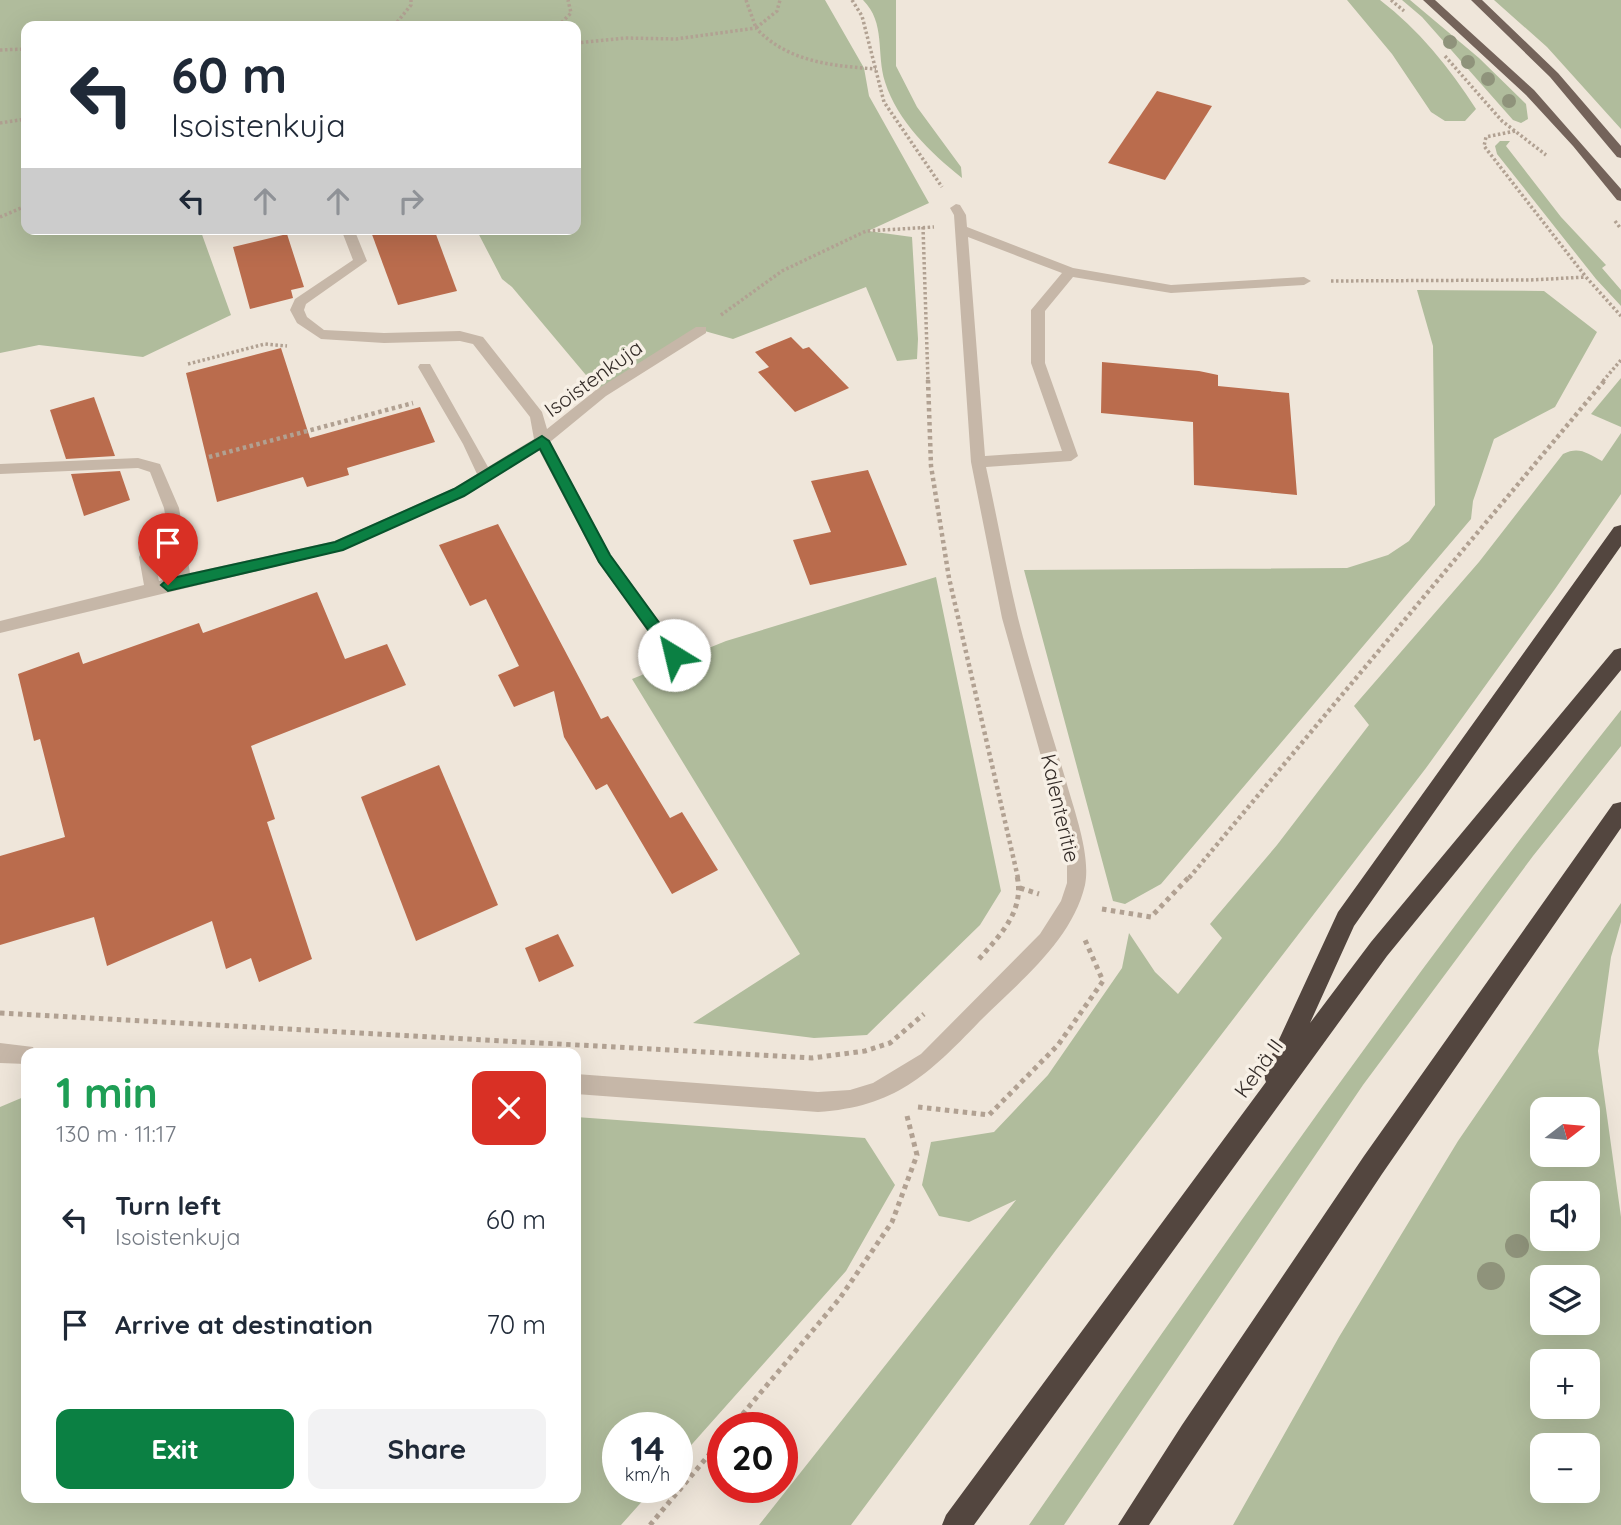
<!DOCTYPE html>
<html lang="en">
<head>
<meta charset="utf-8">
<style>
	:root { --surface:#fff; --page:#f2f2f3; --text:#1f2937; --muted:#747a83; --accent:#0b8043 }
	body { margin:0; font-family:Quicksand,sans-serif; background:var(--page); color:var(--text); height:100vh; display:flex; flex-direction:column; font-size:26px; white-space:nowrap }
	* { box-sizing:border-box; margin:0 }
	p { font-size:23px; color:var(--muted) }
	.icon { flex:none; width:38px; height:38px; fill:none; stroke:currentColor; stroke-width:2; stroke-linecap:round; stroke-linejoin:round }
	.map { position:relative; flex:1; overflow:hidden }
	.details { position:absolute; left:21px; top:1048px; width:560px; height:455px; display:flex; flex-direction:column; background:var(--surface); border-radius:14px; box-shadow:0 7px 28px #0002 }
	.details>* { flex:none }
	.banner { position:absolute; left:21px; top:21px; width:560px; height:214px; border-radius:14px; box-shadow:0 7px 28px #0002; background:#fff; color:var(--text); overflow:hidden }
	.needle { width:46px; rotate:74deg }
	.controls { position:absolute; left:1530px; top:1097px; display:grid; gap:14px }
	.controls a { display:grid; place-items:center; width:70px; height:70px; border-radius:14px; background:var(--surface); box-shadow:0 7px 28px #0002; font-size:35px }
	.speed { position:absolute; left:602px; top:1412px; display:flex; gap:14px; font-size:35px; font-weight:700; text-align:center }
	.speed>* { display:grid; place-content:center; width:91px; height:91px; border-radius:50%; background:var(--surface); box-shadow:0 7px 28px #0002; line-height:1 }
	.speed small { font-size:18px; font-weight:400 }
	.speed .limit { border:10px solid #d22; background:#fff; color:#111 }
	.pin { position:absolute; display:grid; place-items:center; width:60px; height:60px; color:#fff; margin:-72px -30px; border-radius:50% 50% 50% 0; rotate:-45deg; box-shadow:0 0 7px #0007 }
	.pin .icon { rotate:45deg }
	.me { position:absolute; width:77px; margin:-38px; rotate:324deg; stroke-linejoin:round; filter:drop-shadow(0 0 5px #0008) }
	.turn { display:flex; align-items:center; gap:24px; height:147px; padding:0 35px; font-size:32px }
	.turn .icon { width:91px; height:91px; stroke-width:2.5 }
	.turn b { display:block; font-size:49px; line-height:60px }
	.lanes { display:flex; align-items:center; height:66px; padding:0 35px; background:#0003; justify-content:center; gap:35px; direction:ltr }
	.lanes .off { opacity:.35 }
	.round { display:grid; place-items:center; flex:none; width:74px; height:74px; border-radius:14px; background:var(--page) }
	.summary { display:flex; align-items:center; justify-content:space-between; height:119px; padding:0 35px }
	h1 { font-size:42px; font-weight:700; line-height:52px; color:#1e9e55 }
	.cta { display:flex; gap:14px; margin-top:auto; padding:14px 35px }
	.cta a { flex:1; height:80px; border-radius:14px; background:var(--accent); color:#fff; font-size:28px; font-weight:700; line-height:80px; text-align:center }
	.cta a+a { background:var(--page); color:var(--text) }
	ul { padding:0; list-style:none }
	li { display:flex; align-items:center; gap:21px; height:105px; padding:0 35px }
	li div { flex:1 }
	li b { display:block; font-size:26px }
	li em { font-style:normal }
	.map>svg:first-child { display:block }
</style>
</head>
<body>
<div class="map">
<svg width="1621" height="1525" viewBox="0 0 1621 1525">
	<rect width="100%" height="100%" fill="#efe6da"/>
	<g fill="#b0bc9c" fill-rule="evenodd">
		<path d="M0 0H825L864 68 869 96 929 203 868 231 912 237 918 339 917 359 897 361 866 287 733 339 701 330 601 393 512 287 502 279 476 229H576V26H26V229H200L231 315 143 357 39 345 0 353Z"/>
		<path d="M863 0H896V66L917 107 961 167 962 178C930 152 898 122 885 82 876 53 886 23 863 0Z"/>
		<path d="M1347 0H1380C1419 30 1449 67 1476 109L1465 121H1445L1431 112 1392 54Z"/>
		<path d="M1402 0H1410L1479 58 1526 104 1528 119 1521 123 1513 120 1422 17Z"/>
		<path d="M1494 0H1621V129L1547 47Z"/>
		<path d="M1500 141H1510L1506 146 1561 217 1606 265 1602 268 1621 290V306L1596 279 1497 154 1495 146Z"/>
		<path d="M1417 290 1544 291 1597 332 1555 407 1494 439 1473 501 1471 519 1161 884 1125 904 1113 901 1024 570 1347 568 1388 555 1409 541 1435 505 1433 346Z"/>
		<path d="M1621 378V427L1591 414Z"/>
		<path d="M1621 433V494L1555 589 1426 768 1056 1250 851 1525H759L1016 1200 969 1222 939 1216 922 1185 931 1142 994 1132 1048 1075 1122 968 1129 933 1155 972 1178 994 1222 938 1210 924 1277 845 1369 725 1354 706 1479 562 1563 454C1579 446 1587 453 1602 461Z"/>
		<path d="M936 577 1001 891 980 925 867 1035 814 1038 693 1023 800 954 632 679 726 641Z"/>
		<path d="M1621 710V746L1533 856 1363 1085 1064 1525H1029C1220 1249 1412 973 1621 710Z"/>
		<path d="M1621 903V922L1611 957 1598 1051 1621 1217V1525H1233L1339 1337 1458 1141ZM1542 1110H1587V1155H1542ZM1542 1194H1587V1239H1542ZM1542 1278H1587V1323H1542ZM1542 1362H1587V1407H1542ZM1542 1446H1587V1491H1542Z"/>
		<path d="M26 1096V1498H576V1117L865 1138 895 1185 846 1271 677 1461V1428H618V1488H654L621 1525H0V1107Z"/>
	</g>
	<g fill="#ba6c4d">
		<path d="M1157 91 1212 106 1165 180 1108 163Z"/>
		<path d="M370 229H434L457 291 398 305Z"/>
		<path d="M287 234 304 287 291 290 293 298 250 309 233 247Z"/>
		<path d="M791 337 803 349 809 347 849 388 795 412 758 372 769 367 755 352Z"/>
		<path d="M281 348 310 438 420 407 435 442 347 468 349 475 307 487 303 477 217 502 186 373Z"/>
		<path d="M1102 362 1199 371 1218 375V386L1289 393 1297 495 1194 485 1193 422 1101 413Z"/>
		<path d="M94 397 115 456 66 459 50 410Z"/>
		<path d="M868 470 907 565 810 585 793 540 831 532 811 481Z"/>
		<path d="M120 471 130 500 84 516 71 474Z"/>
		<path d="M498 524 601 719 608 716 670 818 682 812 718 870 672 894 607 784 596 790 564 737 554 691 514 707 498 675 519 666 486 599 470 606 439 545Z"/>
		<path d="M317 592 345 659 387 644 406 685 251 746 275 819 267 822 312 959 259 982 251 958 226 969 212 921 107 966 94 917 0 945V856L65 837 40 739 34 741 18 674 79 652 83 664 199 623 203 633Z"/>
		<path d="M439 765 498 905 416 941 361 797Z"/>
		<path d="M558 934 574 966 539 982 525 948Z"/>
	</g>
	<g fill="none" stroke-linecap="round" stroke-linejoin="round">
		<g stroke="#b1a192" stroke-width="3.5" stroke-dasharray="2.5 2.5" stroke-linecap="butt">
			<path d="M746 0 756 28 777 11 780 0"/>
			<path d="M852 0 862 16 884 102 942 187"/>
			<path d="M1391 0 1404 11"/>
			<path d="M394 26 411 5V0"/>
			<path d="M558 26 571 13 568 0"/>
			<path d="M576 43 625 38 676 39 756 28C787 62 833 66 876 69"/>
			<path d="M0 50 26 49"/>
			<path d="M1445 56 1502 121 1546 155"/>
			<path d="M0 123 26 119"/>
			<path d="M1515 131 1486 137 1484 146 1586 277 1621 316"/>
			<path d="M0 217 26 206"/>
			<path d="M1615 221 1621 229"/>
			<path d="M923 227 928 381"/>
			<path d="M1331 281 1531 280 1586 277"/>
			<path d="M721 315 782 271 866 231 934 227"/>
			<path d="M188 364 265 344 287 346"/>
			<path d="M1603 381 1621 360"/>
		</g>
		<g stroke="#b1a192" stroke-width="4.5" stroke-dasharray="3.5 3.5" stroke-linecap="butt">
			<path d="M928 380 931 466 949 578 1018 878"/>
			<path d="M209 457 413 403"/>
			<path d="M1189 878 1605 380"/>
		</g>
		<g stroke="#b1a192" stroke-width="5" stroke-dasharray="4.5 4.5" stroke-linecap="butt">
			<path d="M1020 888 1039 894"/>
			<path d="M1102 909 1151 917 1190 876"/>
			<path d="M979 959C1000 935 1025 911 1017 876"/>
			<path d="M0 1013 812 1058 865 1051 890 1043 924 1014"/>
			<path d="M918 1107 989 1115 1058 1045 1103 981 1085 940"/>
			<path d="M731 1428 840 1298 892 1222 917 1155 906 1112"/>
			<path d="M650 1525 723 1438"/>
		</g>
		<g fill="#c6b7a8" fill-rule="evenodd">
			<path d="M956 204 960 205 966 215 967 227 1073 268 1171 285 1304 277 1311 281 1304 285 1171 293 1073 277 1045 311V363L1078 456 1071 461 986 467C997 517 1006 568 1018 618 1032 673 1050 727 1066 781 1074 810 1091 855 1085 885 1072 941 1018 983 979 1022 928 1075 895 1107 818 1112L576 1094V1074L818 1092 850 1090 873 1083 921 1054 1040 934 1061 901 1067 883V862L1059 820 1002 618 971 462 954 215 950 208ZM968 237 1062 273 1031 310V363L1062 451 985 456Z"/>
			<path d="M341 229H354L367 261 306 304 304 310 307 317 324 330 384 333 460 331 483 337 542 412 547 429 596 390 696 327H706V333L606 396 550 442 610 554 680 650 682 655 680 660H668L598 562 539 450 464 496 344 550 0 633V621L144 585 139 557 141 553H153L159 581 175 577 164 508 150 472 138 468 0 474V464L138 458 160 464 179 508 190 573 335 541 454 488 477 474 463 444 418 367 420 364H430L488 467 534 439 530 417 473 344 460 341 384 343 321 339 297 323 290 310 295 299 353 260Z"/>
			<path d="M0 1043 33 1047 36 1054H26V1064L0 1063Z"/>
		</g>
		<g fill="#74635a" fill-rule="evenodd">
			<path d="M1423 0H1435L1534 90 1621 189V201L1617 200 1573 146 1526 95Z"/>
			<path d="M1471 0H1482L1558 73 1621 146V158L1617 157 1550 77Z"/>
		</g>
		<g fill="#53463f" fill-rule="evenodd">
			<path d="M1621 525V546L1354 926 1310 1023 1371 942 1614 650 1621 648V670L1387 956 974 1525H942L946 1515 1266 1082 1263 1074 1338 912 1614 527Z"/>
			<path d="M1621 802V828L1382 1174 1149 1525H1118L1182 1425 1364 1156 1613 804Z"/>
		</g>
	</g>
	<g fill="#8f937b">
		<circle cx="1450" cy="42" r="7"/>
		<circle cx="1468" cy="62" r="7"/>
		<circle cx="1488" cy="79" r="7"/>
		<circle cx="1509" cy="101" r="7"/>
		<circle cx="1517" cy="1246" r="12"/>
		<circle cx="1491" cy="1276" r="14"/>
	</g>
	<path fill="#0b8043" stroke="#07532c" stroke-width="2" d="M542 436 549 441 610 555 679 650 681 655 679 659H669L599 562 540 449 464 496 343 550 168 591 161 585 168 579 335 542 454 489Z"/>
	<g text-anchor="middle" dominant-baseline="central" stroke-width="7" stroke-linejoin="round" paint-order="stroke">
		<g font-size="21" fill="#332b27" stroke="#f7f0e6">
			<text transform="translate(593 378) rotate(-36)">Isoistenkuja</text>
			<text transform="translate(1061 808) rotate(77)">Kalenteritie</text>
			<text transform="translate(1258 1068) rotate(-54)">Kehä II</text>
		</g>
	</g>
</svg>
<div class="controls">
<a><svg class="needle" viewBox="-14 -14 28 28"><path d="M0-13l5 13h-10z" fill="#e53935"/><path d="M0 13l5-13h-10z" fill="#747a83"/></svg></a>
<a><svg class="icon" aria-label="sound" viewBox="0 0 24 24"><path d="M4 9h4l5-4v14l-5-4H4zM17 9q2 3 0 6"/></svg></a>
<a><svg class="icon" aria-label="layers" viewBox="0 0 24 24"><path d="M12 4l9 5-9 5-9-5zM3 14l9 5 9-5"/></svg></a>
<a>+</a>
<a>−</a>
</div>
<div class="speed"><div>14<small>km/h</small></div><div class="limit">20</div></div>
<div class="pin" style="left:168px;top:585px;background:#d93025"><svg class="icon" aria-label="arrive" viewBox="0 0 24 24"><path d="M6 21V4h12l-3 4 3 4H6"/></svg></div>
<svg class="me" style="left:674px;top:655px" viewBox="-20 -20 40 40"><circle r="19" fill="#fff"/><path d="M0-13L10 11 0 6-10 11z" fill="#0b8043"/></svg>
<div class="banner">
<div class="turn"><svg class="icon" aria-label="left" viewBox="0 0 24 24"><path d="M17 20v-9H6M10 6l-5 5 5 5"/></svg><div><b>60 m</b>Isoistenkuja</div></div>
<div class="lanes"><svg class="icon" aria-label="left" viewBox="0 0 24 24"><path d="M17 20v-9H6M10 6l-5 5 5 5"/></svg><svg class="icon off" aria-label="ahead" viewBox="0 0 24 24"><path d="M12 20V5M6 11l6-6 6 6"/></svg><svg class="icon off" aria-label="ahead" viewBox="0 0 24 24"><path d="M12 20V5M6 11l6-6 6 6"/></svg><svg class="icon off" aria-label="right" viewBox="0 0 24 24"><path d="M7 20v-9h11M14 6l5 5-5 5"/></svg></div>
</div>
<section class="details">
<div class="summary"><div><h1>1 min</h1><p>130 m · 11:17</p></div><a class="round" style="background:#d93025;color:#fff"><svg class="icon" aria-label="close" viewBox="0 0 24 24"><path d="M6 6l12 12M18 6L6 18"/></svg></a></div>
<ul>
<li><svg class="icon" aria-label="left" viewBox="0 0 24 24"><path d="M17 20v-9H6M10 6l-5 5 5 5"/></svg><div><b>Turn left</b><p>Isoistenkuja</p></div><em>60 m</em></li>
<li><svg class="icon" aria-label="arrive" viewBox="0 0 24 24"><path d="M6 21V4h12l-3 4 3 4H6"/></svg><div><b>Arrive at destination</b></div><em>70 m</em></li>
</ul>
<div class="cta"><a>Exit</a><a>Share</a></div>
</section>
</div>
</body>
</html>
